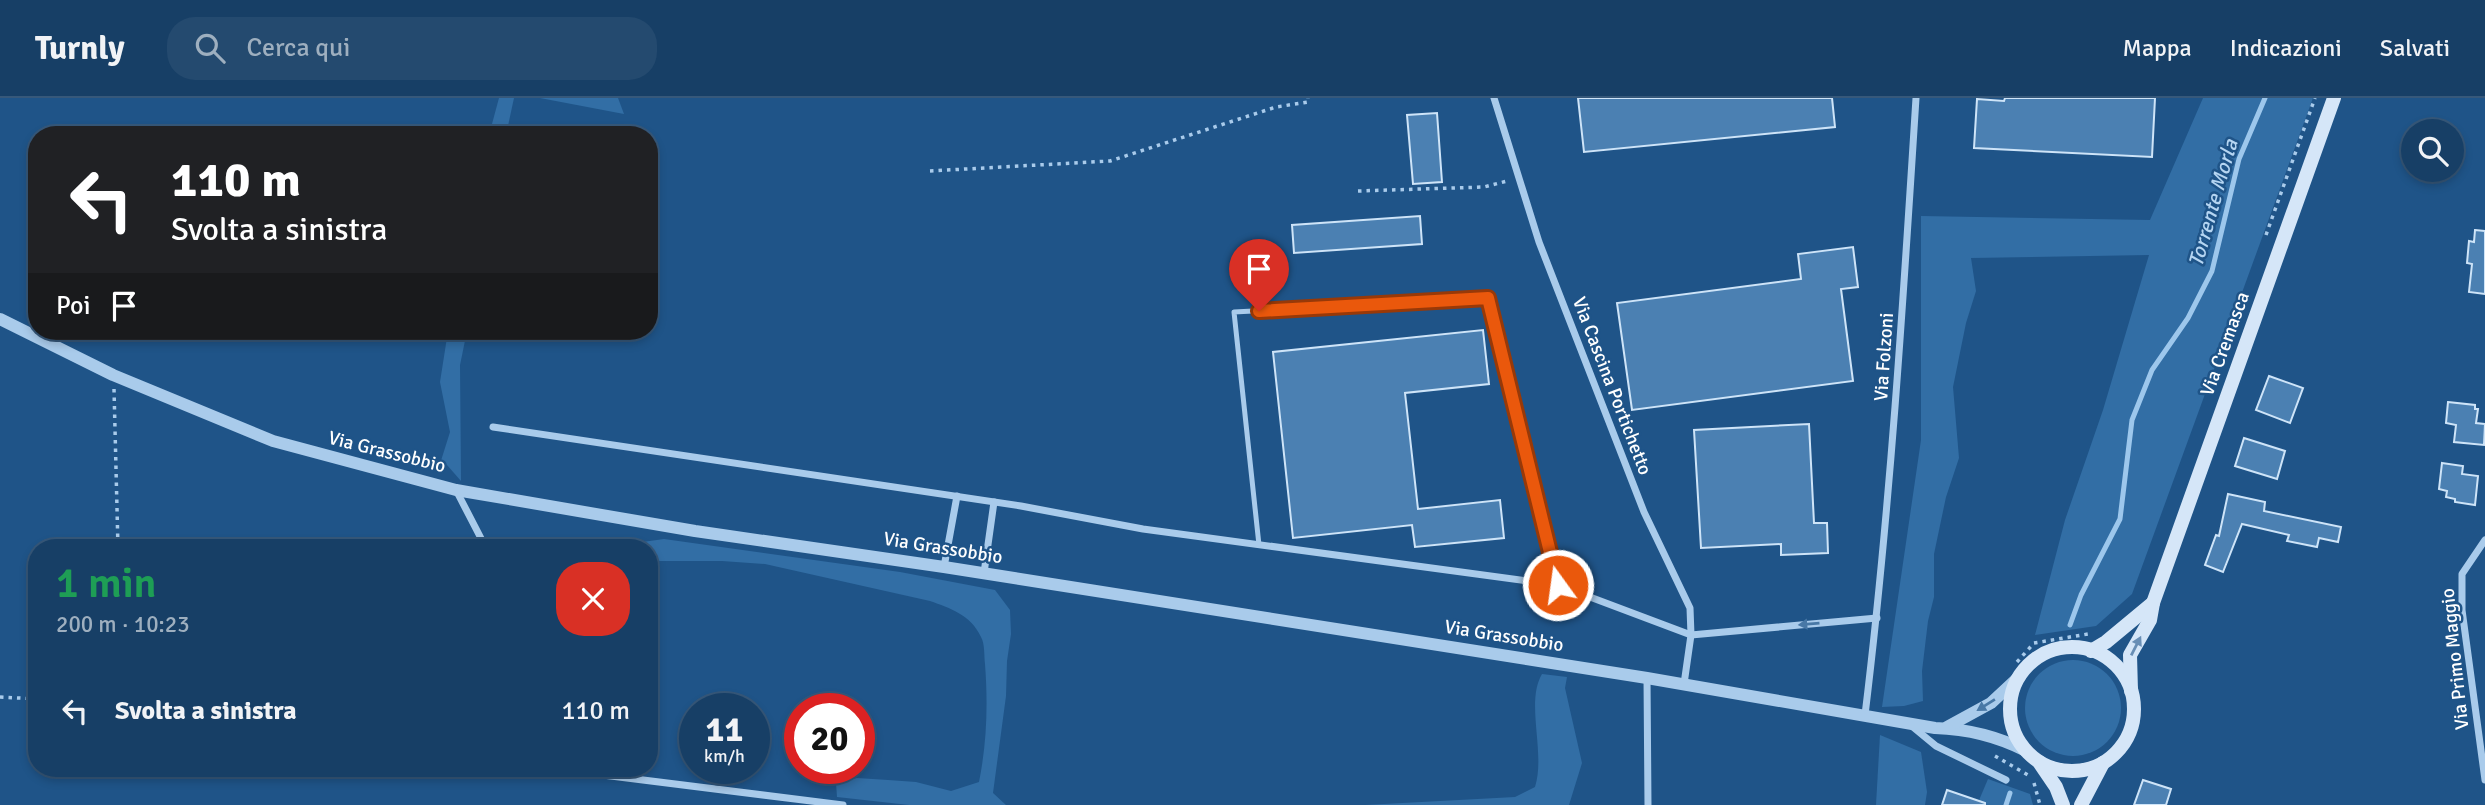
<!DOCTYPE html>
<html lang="it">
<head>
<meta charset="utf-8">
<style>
	:root { --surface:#173f66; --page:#244a6f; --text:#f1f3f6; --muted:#9eafbf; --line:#36587a }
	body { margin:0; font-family:Signika,sans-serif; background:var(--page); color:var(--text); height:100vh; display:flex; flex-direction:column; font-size:26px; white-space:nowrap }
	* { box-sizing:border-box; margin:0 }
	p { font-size:23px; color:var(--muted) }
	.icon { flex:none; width:38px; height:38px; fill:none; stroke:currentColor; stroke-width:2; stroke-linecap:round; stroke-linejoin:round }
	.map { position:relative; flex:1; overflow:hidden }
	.sheet { position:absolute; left:28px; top:441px; width:630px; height:238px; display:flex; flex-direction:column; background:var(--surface); border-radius:28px; box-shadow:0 4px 10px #0003,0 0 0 2px var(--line) }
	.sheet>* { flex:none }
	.top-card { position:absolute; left:28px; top:28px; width:630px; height:214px; border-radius:28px; box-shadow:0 4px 10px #0003,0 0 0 2px var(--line); background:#202124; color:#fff; overflow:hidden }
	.fabs { position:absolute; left:2401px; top:21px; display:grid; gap:14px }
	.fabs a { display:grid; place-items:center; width:63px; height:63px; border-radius:50%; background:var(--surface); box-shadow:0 4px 10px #0003,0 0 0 2px var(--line); font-size:35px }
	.speed { position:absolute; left:679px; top:595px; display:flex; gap:14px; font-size:35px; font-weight:700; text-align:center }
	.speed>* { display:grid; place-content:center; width:91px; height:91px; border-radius:50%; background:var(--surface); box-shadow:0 4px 10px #0003,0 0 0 2px var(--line); line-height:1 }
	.speed small { font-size:18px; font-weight:400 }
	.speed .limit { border:10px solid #d22; background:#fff; color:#111 }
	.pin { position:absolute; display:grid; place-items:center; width:60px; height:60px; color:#fff; margin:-72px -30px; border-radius:50% 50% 50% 0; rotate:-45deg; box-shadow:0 0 7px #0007 }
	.pin .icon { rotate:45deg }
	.me { position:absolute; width:77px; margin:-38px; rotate:346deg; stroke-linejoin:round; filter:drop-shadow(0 0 5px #0008) }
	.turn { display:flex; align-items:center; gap:24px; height:147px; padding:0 28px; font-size:32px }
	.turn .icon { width:91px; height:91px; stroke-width:2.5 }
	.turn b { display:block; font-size:49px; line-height:60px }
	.then { display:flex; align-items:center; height:66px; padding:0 28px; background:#0003; gap:14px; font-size:26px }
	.round { display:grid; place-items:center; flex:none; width:74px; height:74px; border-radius:28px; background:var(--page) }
	.overview { display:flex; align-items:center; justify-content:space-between; height:119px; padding:0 28px }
	h1 { font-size:42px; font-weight:600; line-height:52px; color:#1e9e55 }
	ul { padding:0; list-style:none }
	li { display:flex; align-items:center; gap:21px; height:105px; padding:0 28px }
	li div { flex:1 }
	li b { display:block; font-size:26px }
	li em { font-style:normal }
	header { display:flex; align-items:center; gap:42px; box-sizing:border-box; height:98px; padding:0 35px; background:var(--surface); border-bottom:2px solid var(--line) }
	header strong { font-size:33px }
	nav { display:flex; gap:38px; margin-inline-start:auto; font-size:24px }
	.search { width:490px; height:63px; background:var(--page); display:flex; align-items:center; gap:18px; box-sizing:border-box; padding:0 24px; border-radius:28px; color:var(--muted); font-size:26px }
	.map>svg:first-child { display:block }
</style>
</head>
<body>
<header>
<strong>Turnly</strong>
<div class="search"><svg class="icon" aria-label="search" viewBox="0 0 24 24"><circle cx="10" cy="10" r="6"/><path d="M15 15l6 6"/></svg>Cerca qui</div>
<nav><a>Mappa</a><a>Indicazioni</a><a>Salvati</a></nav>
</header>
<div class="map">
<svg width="2485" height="707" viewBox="0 0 2485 707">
	<rect width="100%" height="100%" fill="#1f5488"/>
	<g fill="#326ea5">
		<path d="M499 0H514L506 37H489Z"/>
		<path d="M540 0H618L624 16Z"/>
		<path d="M2203 0H2313L2132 496 2096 528 2035 537 2065 422 2103 312 2149 157 1971 160 1976 193 1966 225 1953 289 1959 360 1946 399 1934 456V499L1928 523 1922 573 1923 603 1904 608 1882 609 1921 342V118L2150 122Z"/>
		<path d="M448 233H467L460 267 461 383 447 367 439 369 450 334 440 284Z"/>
		<path d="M664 441 900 474 995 492 1010 512 1011 536 1007 563 1006 598 993 695 1006 707H1019H909L837 699 836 685 857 680 888 682 916 684 951 693 979 684C987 644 988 606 985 566 984 558 985 546 981 539 971 517 950 510 930 503L765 466 722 463H649V450H622L621 447Z"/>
		<circle cx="2073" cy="610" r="48"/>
		<path d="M1542 576 1567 579 1565 590 1582 665 1569 707H1365L1515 699 1535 689C1546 654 1525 605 1542 576Z"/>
		<path d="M1880 637 1921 654 1927 694 1925 707H1876Z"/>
		<path d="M1988 681 2030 696 2033 707H1977Z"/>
	</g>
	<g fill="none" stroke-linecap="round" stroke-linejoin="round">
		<g stroke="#9dc7ec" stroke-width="5">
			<path d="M2070 527 2081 497 2120 421 2132 322 2152 272 2188 220 2212 173 2239 61 2265 0"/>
			<path d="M2006 707 2010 695"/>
		</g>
	</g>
	<g fill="#4b80b2" stroke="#cee4f8" stroke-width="2">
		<path d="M1578 0H1832L1835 29 1584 54Z"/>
		<path d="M2005 0H2155L2152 59 1974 50 1977 1 2004 3Z"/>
		<path d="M1437 15 1442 84 1413 86 1407 17Z"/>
		<path d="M1420 118 1422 146 1294 155 1292 127Z"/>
		<path d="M2475 132 2485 133V196L2469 194 2472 166 2467 165 2469 143 2474 144Z"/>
		<path d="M1853 149 1858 189 1841 191 1853 283 1632 312 1617 205 1801 181 1798 156Z"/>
		<path d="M1483 232 1489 286 1405 295 1418 411 1500 402 1504 440 1415 449 1412 427 1293 440 1273 254Z"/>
		<path d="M2269 278 2303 290 2290 325 2256 312Z"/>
		<path d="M2448 304 2475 307V311H2478L2476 325 2485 326 2484 347 2454 344 2456 327 2446 325Z"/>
		<path d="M1809 326 1814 425H1827L1828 455 1781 457V446L1701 450 1694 332Z"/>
		<path d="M2244 340 2285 353 2277 381 2235 368Z"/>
		<path d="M2442 365 2463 368 2462 376 2478 378 2475 407 2455 404V401L2446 399 2447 393 2439 391Z"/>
		<path d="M2228 396 2265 404 2264 413 2341 429 2338 444 2319 440 2317 449 2287 443 2289 437 2242 426 2223 474 2205 467 2216 437 2219 438Z"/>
		<path d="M2143 682 2171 691 2166 707H2134Z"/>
		<path d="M1947 692 1985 705V707H1942Z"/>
	</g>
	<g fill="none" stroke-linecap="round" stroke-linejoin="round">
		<g stroke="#a9cbeb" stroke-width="3.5" stroke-dasharray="3.5 5" stroke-linecap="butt">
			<path d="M930 73 1110 63 1276 9 1308 4V0"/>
			<path d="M1358 93 1484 89 1507 83"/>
			<path d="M2266 137 2315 0"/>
			<path d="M114 291 118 450"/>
			<path d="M2017 564 2034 545 2088 536"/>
			<path d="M0 599 37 601"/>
			<path d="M1995 658 2028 677"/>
			<path d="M2034 685 2040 707"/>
		</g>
		<path stroke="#a9cbeb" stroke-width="5" d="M1259 447 1234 214 1488 200 1558 487"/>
		<g stroke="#a9cbeb" stroke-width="7">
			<path d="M1494 0 1539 144 1644 414 1690 510 1691 537 1684 586"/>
			<path d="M493 329 1021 408 1143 431 1558 487 1691 537 1877 520"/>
			<path d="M456 392 486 450"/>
			<path d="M2485 442 2462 476V512L2485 682"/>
			<path d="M944 469 957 398"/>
			<path d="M984 475 994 404"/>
			<path d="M1647 580 1648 707"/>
			<path d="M1865 617C1890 412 1903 206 1916 0"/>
			<path d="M1913 629 1936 648 2006 682"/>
			<path d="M547 670 843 707"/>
		</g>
		<g stroke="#a9cbeb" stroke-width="12">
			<path d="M0 221 113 277 273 343 456 392 695 433 944 469 1647 580 1935 630C1966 631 1999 639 2026 653"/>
			<path d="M1947 629 1991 605 2020 578"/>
		</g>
		<g stroke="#d5e6f8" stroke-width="14">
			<circle cx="2072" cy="611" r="62"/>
			<path d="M2091 553 2106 544 2153 505"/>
			<path d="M2131 593 2130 557 2150 522 2153 505 2334 0"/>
			<path d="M2039 664 2056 689 2063 707"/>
			<path d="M2081 707 2103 665"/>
		</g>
	</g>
	<defs><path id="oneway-solid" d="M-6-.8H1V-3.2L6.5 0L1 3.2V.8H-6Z" transform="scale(1.75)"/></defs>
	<g fill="#4878a6">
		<use href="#oneway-solid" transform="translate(1809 526) rotate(175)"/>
		<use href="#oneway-solid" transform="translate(1986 607) rotate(148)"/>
	</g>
	<use fill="#688eb5" href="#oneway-solid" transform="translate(2136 548) rotate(-63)"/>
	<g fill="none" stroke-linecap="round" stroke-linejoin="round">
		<defs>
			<path id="route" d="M1259 213 1488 200 1558 487"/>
		</defs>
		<use href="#route" stroke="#983908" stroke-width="18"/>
		<use href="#route" stroke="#ea580c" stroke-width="12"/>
	</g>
	<g text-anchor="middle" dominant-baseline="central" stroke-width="5" stroke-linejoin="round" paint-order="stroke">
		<g font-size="19" fill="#fff" stroke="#1f5488">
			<text transform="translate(2225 246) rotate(-70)">Via Cremasca</text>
			<text transform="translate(1884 259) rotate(-86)">Via Folzoni</text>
			<text transform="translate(1612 288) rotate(69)">Via Cascina Portichetto</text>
			<text transform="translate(387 354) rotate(14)">Via Grassobbio</text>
			<text transform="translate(943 450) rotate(9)">Via Grassobbio</text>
			<text transform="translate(1504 538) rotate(9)">Via Grassobbio</text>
			<text transform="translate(2455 561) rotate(-96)">Via Primo Maggio</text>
		</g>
		<g font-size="21" font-style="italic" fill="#b5d5f2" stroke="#1f5488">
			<text transform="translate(2213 105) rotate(-74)">Torrente Morla</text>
		</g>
	</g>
</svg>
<div class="fabs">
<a><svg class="icon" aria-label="search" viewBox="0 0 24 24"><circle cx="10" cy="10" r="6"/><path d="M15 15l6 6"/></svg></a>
</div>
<div class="speed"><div>11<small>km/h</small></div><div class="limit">20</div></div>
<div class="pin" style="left:1259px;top:213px;background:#d93025"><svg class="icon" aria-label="arrive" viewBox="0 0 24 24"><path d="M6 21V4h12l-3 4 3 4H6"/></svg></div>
<svg class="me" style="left:1558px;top:487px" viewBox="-20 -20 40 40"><circle r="17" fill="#ea580c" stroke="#fff" stroke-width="3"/><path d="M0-11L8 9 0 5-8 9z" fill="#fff"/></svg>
<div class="top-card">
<div class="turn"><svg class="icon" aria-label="left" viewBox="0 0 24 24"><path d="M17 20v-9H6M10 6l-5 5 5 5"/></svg><div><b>110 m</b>Svolta a sinistra</div></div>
<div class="then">Poi<svg class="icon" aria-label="arrive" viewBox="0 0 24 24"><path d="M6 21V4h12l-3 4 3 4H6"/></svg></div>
</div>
<section class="sheet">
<div class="overview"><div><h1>1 min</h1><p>200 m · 10:23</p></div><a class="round" style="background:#d93025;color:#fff"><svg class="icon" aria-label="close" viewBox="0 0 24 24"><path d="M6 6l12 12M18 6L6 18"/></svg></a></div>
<ul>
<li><svg class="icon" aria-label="left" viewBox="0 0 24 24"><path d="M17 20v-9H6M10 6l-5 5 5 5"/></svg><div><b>Svolta a sinistra</b></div><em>110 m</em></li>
</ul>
</section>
</div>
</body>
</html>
